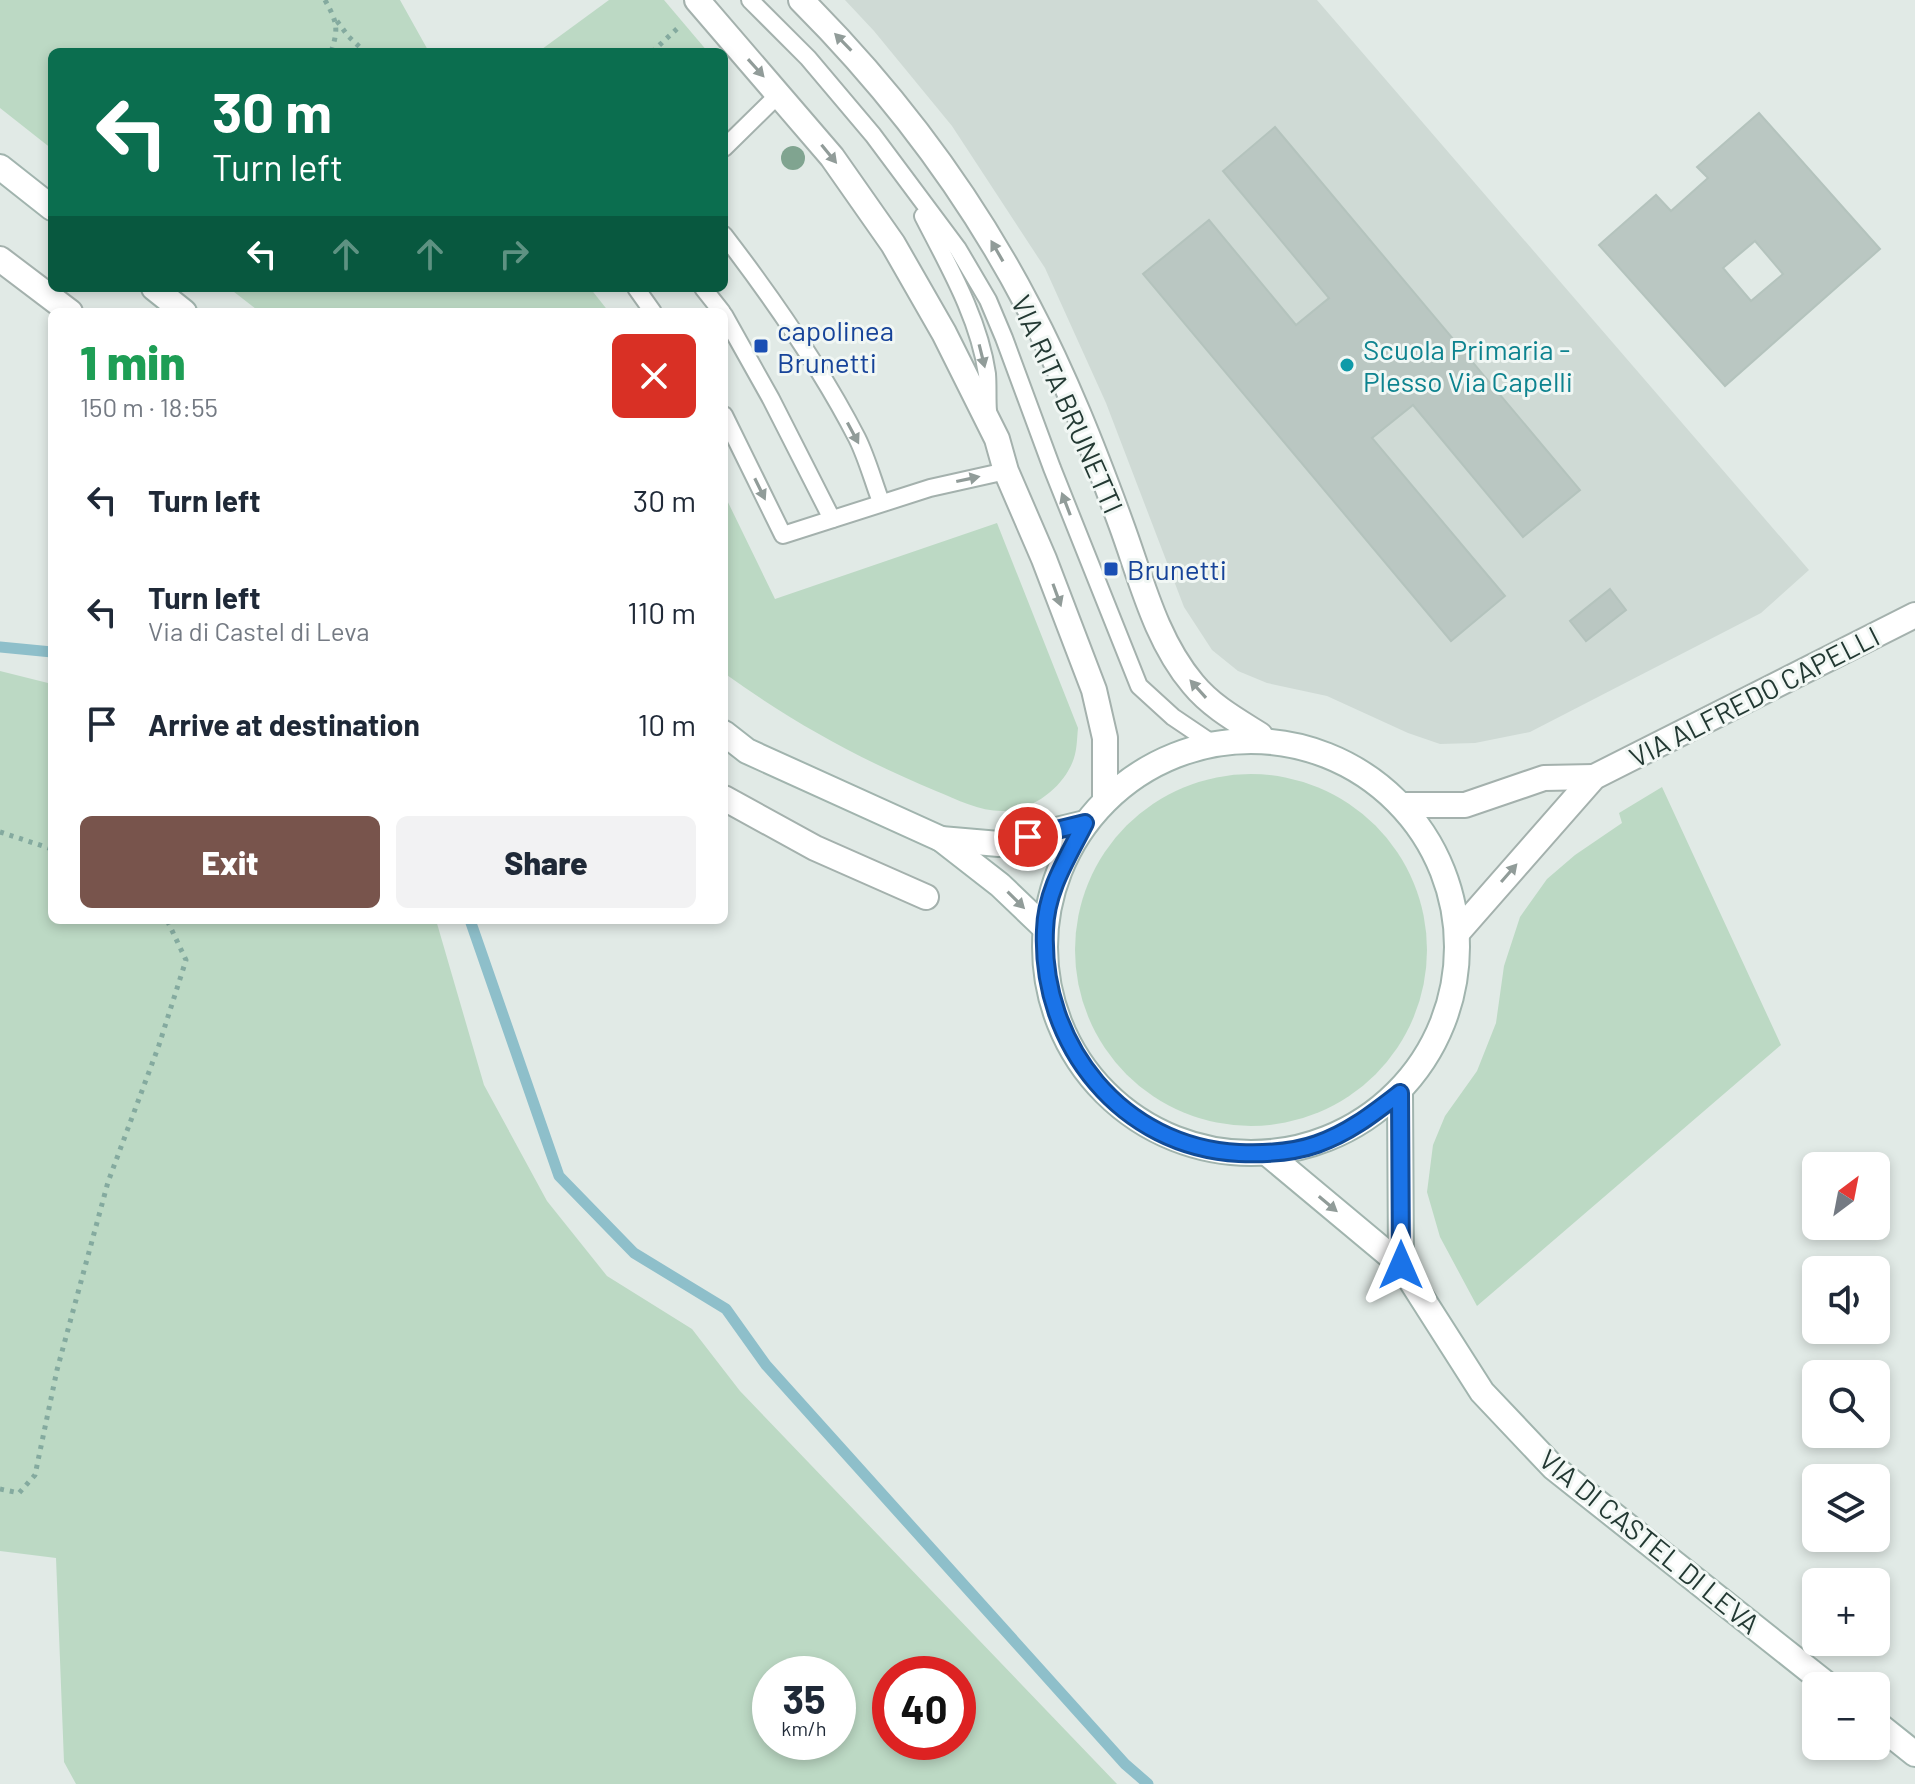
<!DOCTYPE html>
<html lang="en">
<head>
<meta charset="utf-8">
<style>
	:root { --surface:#fff; --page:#f2f2f3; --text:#1f2937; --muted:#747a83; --accent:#78544c }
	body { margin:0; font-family:Barlow,sans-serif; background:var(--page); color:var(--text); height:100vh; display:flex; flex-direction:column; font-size:30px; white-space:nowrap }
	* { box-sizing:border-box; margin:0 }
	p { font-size:26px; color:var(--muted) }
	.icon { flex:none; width:44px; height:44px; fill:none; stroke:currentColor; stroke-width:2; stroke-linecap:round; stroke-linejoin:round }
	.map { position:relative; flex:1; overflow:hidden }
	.details { position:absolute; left:48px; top:308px; width:680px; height:616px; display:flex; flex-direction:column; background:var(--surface); border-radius:12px; box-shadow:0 4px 12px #0003 }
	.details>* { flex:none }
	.hud { position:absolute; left:48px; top:48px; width:680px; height:244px; border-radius:12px; box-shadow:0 4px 12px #0003; background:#0b6e4f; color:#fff; overflow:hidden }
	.needle { width:52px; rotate:32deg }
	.buttons { position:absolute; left:1802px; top:1152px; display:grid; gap:16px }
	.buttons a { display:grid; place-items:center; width:88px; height:88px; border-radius:12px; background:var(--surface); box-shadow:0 4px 12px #0003; font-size:40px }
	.speed { position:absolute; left:752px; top:1656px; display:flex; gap:16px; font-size:40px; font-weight:700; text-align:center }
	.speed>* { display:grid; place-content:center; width:104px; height:104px; border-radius:50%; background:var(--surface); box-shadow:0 4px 12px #0003; line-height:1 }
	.speed small { font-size:20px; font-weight:400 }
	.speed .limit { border:12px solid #d22; background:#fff; color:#111 }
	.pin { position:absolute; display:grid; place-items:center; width:68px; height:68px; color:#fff; margin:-34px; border:4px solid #fff; border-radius:50%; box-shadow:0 2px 8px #0007 }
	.me { position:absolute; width:88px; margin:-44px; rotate:0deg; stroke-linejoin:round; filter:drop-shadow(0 0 6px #0008) }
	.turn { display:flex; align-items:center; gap:28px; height:168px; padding:0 32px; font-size:36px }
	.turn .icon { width:104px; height:104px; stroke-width:2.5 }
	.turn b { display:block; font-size:56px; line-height:68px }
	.lanes { display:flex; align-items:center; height:76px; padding:0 32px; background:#0003; justify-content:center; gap:40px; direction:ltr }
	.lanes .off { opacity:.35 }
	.round { display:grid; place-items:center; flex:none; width:84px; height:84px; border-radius:12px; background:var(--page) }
	.head { display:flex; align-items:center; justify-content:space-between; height:136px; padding:0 32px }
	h1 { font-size:48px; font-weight:800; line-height:60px; color:#1e9e55 }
	.primary-button { display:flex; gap:16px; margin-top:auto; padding:16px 32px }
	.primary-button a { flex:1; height:92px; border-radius:12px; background:var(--accent); color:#fff; font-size:32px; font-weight:800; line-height:92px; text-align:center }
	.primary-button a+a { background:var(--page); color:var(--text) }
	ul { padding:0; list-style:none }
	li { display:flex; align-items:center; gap:24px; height:112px; padding:0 32px }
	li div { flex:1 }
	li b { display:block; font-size:30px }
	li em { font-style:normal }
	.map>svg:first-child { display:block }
</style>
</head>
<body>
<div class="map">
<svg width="1915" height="1784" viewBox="0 0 1915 1784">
	<rect width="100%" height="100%" fill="#e1eae6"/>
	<path fill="#cfdad5" d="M845 0H1317L1809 570 1761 613 1530 732 1475 743 1440 744 1408 733 1327 696 1267 683 1238 671 1212 650 1184 607 1106 403 1045 268 952 126 874 31Z"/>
	<g fill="#bcd9c4" fill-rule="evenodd">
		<path d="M0 0H400L429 52H52V149L0 108Z"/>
		<path d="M609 0H664L708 52H538Z"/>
		<path d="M229 288H590L609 312H260Z"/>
		<path d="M724 494 775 599 997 523 1078 728C1077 738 1077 749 1074 758 1065 786 1034 810 1005 811 981 812 958 800 936 791 859 759 792 722 724 673Z"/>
		<path d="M0 671 52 684V920H436L484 1085 547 1201 607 1276 692 1329 740 1391 1117 1784H76L64 1762 56 1558 0 1551ZM838 1674V1742H770V1674ZM890 1674H958V1742H890Z"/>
		<circle cx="1251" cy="950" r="176"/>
		<path d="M1662 787 1781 1045 1477 1306 1440 1237 1427 1192 1433 1145 1445 1116 1477 1071 1496 1023 1504 966 1520 917 1547 879 1575 855 1622 823 1619 813Z"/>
	</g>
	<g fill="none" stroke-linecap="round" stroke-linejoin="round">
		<g stroke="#8ebfca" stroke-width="11">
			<path d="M0 647 52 652"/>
			<path d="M470 920 559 1176 634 1253 726 1309 766 1365 1125 1764 1148 1784"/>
		</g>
	</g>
	<g fill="#bac7c2" stroke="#b4c3bd" stroke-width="2" fill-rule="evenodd">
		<path d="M1759 113 1880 249 1725 386 1599 245 1656 195 1671 211 1708 178 1697 167ZM1755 241 1783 274 1751 301 1723 268Z"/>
		<path d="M1275 127 1580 490 1523 537 1413 405 1372 438 1505 596 1451 641 1143 274 1209 220 1296 325 1329 298 1223 171Z"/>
		<path d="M1610 589 1626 610 1586 641 1570 621Z"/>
	</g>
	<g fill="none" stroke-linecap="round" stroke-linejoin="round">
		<defs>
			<g id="lane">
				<path d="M750 0 808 58 873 135 958 249 988 300 1004 338 1052 468 1139 686 1173 717 1213 744"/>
				<path d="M724 148 779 94"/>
				<path d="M923 216C948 265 979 318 987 374 988 386 987 399 988 411"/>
				<path d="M724 235C773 299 820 366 857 438 867 458 873 481 881 502"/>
				<path d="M636 288 653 312"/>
				<path d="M703 288 722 312"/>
				<path d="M724 315 771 399 832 519"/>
				<path d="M724 415 783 535 930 488 1006 471"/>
			</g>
			<g id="street">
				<path d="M697 0 832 157 893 244 944 333 997 439 1006 471 1044 559 1094 690 1105 738V800"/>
				<path d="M801 0C893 92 968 191 1028 306 1065 376 1094 450 1121 524 1141 578 1155 639 1193 684 1211 706 1236 720 1260 735"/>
				<path d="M0 259 70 312"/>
				<path d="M724 798 815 848 926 897"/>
				<path d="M1401 805H1465L1544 778 1594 777"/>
				<path d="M1458 932 1594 777 1915 615"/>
			</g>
			<g id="secondary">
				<path d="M0 167 52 208"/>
				<path d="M154 288 184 312"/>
				<path d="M724 733 747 751 941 839 1000 885 1045 928"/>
				<circle cx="1251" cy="947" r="206"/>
				<path d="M941 839 999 844 1085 823"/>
				<path d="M1400 1093 1401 1265"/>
				<path d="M1268 1154 1401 1265 1482 1392 1553 1467 1829 1686"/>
				<path d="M1876 1723 1915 1754"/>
			</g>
		</defs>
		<use href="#lane" stroke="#a4b1ad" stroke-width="20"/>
		<use href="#street" stroke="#a4b1ad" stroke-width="28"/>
		<use href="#secondary" stroke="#a1b4ae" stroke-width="28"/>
		<g stroke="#84aa9f" stroke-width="5" stroke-dasharray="4 6" stroke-linecap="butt">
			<path d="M325 0C337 22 339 28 331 52"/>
			<path d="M337 21 348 36 365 52"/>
			<path d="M652 52 680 26"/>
			<path d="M0 832 52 849"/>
			<path d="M0 1489 19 1493 35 1475 57 1370 108 1182 159 1045 186 960 167 920"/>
		</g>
		<use href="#lane" stroke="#fff" stroke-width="16"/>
		<use href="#street" stroke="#fff" stroke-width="24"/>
		<use href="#secondary" stroke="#fff" stroke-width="24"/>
	</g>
	<circle fill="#80a490" cx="793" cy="158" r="12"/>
	<defs><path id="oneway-solid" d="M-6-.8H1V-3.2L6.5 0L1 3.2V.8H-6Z" transform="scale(2)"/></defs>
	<g fill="#919c99">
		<use href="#oneway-solid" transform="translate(843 42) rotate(-134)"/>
		<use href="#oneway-solid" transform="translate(756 68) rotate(48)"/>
		<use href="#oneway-solid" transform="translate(829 154) rotate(51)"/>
		<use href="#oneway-solid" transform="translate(997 251) rotate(-120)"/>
		<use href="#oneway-solid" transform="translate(982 356) rotate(76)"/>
		<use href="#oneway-solid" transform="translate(853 433) rotate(62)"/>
		<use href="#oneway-solid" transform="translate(968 479) rotate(-12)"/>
		<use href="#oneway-solid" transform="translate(760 489) rotate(64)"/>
		<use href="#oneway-solid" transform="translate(1066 504) rotate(-111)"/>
		<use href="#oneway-solid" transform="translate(1057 595) rotate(70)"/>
		<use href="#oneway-solid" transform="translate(1198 689) rotate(-132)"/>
		<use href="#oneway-solid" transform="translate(1509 873) rotate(-49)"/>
		<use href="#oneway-solid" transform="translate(1016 900) rotate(45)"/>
		<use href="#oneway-solid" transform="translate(1328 1204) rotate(40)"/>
	</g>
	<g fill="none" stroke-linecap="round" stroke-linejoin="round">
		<defs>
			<path id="route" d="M1028 837 1085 823C1068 857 1046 890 1045 930 1040 1045 1122 1147 1239 1153 1265 1154 1292 1153 1317 1144 1349 1133 1374 1113 1400 1093L1401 1265"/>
		</defs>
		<use href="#route" stroke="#114b97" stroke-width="20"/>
		<use href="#route" stroke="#1a73e8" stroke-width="14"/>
	</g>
	<g fill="#1a4fb4" stroke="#f1f7f4" stroke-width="3">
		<rect x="753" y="338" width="16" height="16" rx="4"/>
		<rect x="1103" y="561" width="16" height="16" rx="4"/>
	</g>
	<circle fill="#0f9aa8" stroke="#f1f7f4" stroke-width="3" cx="1347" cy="365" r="8"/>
	<g text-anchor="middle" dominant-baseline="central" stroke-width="6" stroke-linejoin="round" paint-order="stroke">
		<g font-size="28" fill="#164399" stroke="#f1f7f4" text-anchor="start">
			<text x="777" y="330">capolinea<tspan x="777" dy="32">Brunetti</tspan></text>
			<text x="1127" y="569">Brunetti</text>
		</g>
		<g font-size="28" fill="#0d838f" stroke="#f1f7f4" text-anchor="start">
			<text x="1363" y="349">Scuola Primaria -<tspan x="1363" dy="32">Plesso Via Capelli</tspan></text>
		</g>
		<g font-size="28" fill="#233933" stroke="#f1f7f4">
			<text transform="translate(1068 404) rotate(66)">VIA RITA BRUNETTI</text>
			<text transform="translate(1754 696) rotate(-27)">VIA ALFREDO CAPELLI</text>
			<text transform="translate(1650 1541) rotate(39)">VIA DI CASTEL DI LEVA</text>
		</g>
	</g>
</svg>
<div class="buttons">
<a><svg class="needle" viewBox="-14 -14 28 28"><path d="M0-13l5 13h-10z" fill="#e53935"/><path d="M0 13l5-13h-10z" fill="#747a83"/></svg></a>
<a><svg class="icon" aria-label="sound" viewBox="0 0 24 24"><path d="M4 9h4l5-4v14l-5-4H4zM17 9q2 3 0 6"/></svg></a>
<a><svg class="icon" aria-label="search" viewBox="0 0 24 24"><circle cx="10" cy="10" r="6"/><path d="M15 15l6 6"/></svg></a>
<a><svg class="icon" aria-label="layers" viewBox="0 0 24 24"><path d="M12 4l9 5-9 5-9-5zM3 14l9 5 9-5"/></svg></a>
<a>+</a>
<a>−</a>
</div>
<div class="speed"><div>35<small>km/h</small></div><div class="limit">40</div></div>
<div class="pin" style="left:1028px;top:837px;background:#d93025"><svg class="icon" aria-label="arrive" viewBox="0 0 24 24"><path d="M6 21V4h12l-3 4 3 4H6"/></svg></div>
<svg class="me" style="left:1401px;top:1265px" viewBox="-20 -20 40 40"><path d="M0-17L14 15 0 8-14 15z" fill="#1a73e8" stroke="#fff" stroke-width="4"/></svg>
<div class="hud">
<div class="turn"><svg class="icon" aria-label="left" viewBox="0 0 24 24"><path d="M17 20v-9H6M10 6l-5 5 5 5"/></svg><div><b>30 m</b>Turn left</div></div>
<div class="lanes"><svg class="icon" aria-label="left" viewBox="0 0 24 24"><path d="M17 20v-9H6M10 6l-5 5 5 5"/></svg><svg class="icon off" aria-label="ahead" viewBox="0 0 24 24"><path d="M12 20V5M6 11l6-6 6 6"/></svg><svg class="icon off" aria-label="ahead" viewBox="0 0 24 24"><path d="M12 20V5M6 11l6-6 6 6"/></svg><svg class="icon off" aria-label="right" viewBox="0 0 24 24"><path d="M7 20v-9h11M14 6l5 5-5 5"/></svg></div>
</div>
<section class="details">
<div class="head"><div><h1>1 min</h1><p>150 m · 18:55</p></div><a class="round" style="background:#d93025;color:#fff"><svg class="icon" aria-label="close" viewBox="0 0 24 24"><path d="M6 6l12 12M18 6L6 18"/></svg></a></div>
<ul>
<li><svg class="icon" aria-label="left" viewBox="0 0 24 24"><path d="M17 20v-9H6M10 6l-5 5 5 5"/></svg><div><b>Turn left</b></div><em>30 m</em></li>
<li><svg class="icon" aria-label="left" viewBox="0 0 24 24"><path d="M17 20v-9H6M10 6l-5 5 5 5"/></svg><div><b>Turn left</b><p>Via di Castel di Leva</p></div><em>110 m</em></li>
<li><svg class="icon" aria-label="arrive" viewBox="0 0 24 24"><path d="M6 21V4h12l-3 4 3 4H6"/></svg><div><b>Arrive at destination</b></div><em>10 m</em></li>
</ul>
<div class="primary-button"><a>Exit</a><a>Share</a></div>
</section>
</div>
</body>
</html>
